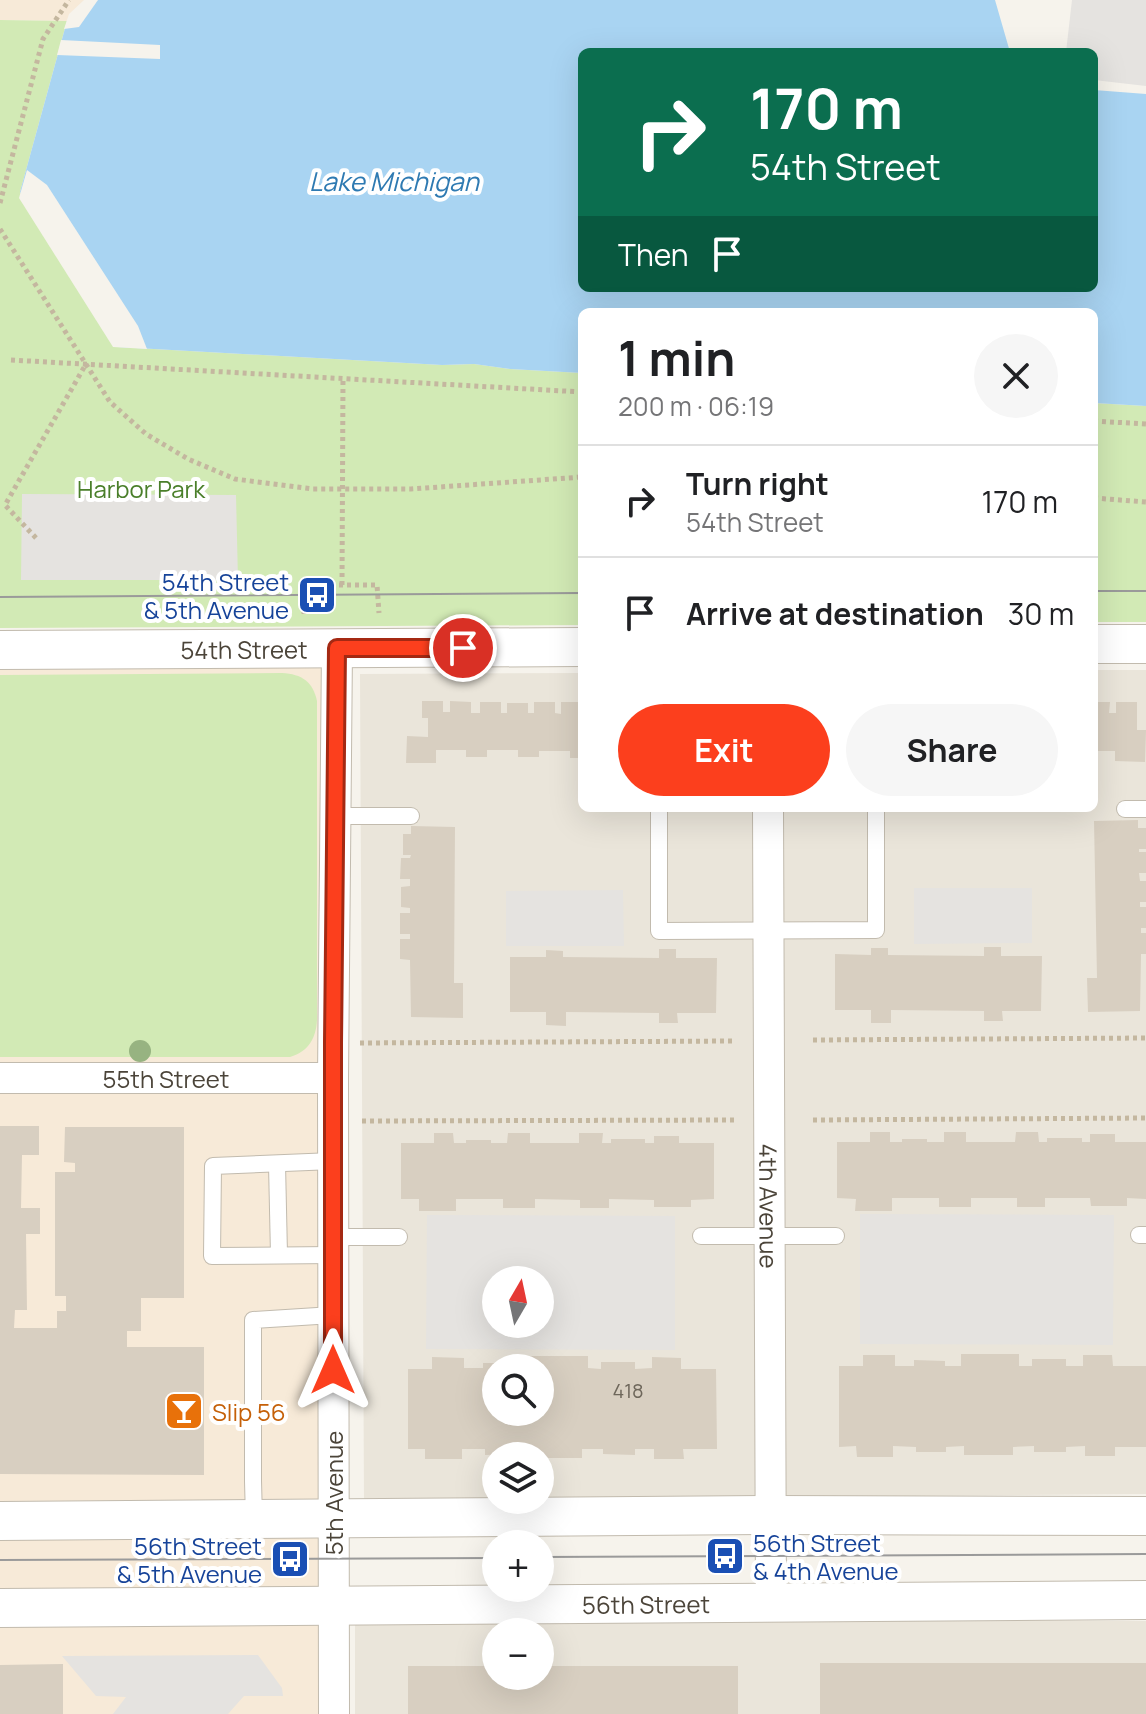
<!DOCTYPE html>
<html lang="en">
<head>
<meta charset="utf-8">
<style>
	:root { --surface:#fff; --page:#f6f6f6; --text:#202124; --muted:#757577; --line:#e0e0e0; --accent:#fc3f1d }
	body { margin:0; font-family:Manrope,sans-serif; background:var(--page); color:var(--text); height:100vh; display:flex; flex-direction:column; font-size:30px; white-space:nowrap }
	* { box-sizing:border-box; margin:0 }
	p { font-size:26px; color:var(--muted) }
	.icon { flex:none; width:44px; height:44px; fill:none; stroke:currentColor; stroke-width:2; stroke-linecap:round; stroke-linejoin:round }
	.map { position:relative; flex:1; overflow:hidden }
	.panel { position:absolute; left:578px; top:308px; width:520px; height:504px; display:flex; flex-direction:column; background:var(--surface); border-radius:12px; box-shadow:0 8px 32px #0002 }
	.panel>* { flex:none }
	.hud { position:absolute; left:578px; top:48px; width:520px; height:244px; border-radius:12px; box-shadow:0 8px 32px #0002; background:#0b6e4f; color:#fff; overflow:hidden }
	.needle { width:52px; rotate:9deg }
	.fabs { position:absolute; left:482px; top:1266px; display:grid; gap:16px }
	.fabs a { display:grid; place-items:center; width:72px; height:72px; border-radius:50%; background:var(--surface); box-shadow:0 8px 32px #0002; font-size:40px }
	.pin { position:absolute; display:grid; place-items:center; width:68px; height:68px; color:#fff; margin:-34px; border:4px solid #fff; border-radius:50%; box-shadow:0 2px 8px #0007 }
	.me { position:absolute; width:88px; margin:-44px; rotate:0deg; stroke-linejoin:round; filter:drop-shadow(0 0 6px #0008) }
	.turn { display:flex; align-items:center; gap:28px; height:168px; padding:0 40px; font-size:36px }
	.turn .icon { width:104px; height:104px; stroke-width:2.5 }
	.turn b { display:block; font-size:56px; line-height:68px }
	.then { display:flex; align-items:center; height:76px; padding:0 40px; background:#0003; gap:16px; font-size:30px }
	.round { display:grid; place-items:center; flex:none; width:84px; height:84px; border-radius:42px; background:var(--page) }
	.headline { display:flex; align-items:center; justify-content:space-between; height:136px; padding:0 40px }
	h1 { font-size:48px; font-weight:700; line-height:60px }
	.cta { display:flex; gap:16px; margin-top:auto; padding:16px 40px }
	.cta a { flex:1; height:92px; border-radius:48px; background:var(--accent); color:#fff; font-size:32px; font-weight:700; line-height:92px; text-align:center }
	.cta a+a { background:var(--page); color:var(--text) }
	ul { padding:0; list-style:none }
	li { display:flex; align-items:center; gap:24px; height:112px; padding:0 40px; border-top:2px solid var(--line) }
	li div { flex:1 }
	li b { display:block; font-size:30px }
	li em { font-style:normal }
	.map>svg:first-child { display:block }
</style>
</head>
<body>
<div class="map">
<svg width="1146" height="1714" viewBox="0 0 1146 1714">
	<rect width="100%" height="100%" fill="#f6f3ec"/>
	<g fill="#eae5da" fill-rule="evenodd">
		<path d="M1094 670H1146V1494L540 1499V1456H496V1499L364 1500 360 674 582 673V808H1094ZM496 1280H540V1324H496ZM496 1368H540V1412H496Z"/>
		<path d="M355 1620 1146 1621V1714H355ZM496 1632H540V1676H496Z"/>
	</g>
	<g fill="#f7ead8">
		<path d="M0 0H88L67 21 0 20Z"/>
		<path d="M337 648 334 1714H0V650Z"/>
	</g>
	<g fill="#d2eab5">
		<path d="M0 20 67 21 20 192 118 347 442 365 474 364 510 369 582 373V625L0 628Z"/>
		<path d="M1094 403 1146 406V622H1094Z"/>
		<path d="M282 673C302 674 313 682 317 701V1020C316 1038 309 1051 290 1057H0V675Z"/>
	</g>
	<g fill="#e5e3e0" fill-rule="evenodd">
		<path d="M1072 0H1146V86L1094 80V52H1066Z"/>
		<path d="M22 494 236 495 238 580H21Z"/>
		<path d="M914 888H1032V943L914 944Z"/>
		<path d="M623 890 624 946H506V891Z"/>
		<path d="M860 1214 1114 1215 1113 1345 860 1344Z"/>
		<path d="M427 1215 675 1216V1350L426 1349ZM540 1280V1324H496V1280Z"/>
		<path d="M258 1655 282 1688 283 1696H244L228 1714H113L126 1697 96 1696 62 1656Z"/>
	</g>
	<path fill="#a9d4f2" d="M88 0H995L1010 52H582V288H1094V90L1146 94V406L1094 403V312H582V373L510 369 474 364 442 365 118 347 20 192 67 21Z"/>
	<g fill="#f6f3ec">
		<path d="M84 0H98L79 27 64 29 69 14Z"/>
		<path d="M61 40 160 45V59L57 55Z"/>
		<path d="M27 170 47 185 138 326 147 349 113 347 19 198Z"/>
	</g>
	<g fill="#d8cfc1">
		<path d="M422 701H443V712H450V701L471 702V713H480V702H501V713H507V703H528V713H534V702H555V713L561 714V702H582V758H570V751H539V757H518V750H487V757H466V750H436V763H406L407 736 428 737V718H422Z"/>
		<path d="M1094 702H1110L1109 713H1116V702H1137V730H1146L1145 762 1115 761V751H1094Z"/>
		<path d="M1138 820V828H1146V849H1139V852H1146V873H1139L1140 881H1146V902H1140V907H1146V928H1141V933H1146V954H1141L1140 1011 1088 1012 1087 978H1097L1094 821Z"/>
		<path d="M411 826 455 827 454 983H463V1018L411 1017 410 960 400 959V939H410V934H400V913H410V908L401 907V887L410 886V879H400L401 858H410L411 855H403V834H411Z"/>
		<path d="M984 947H1001V956H1042L1041 1011H1002L1003 1021H984V1011L891 1010V1023H871V1010H835V954L871 955V948H888V955L984 956Z"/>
		<path d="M659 949H676V958H717L716 1013H677L678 1023H659V1013L566 1012V1026L546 1025V1012H510V957H546V950L563 951V957L659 958Z"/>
		<path d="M0 1126H39V1155H22L21 1208H40V1234H26L27 1310H15L14 1328H57V1311H66V1296H55V1172H75V1163L64 1162 65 1127H184V1298H141V1331H127V1347H204V1475L0 1474Z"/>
		<path d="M870 1132H890V1142H902V1139H927V1142H944V1132H966V1142H1015L1016 1132H1038L1039 1142H1047V1138H1082V1142H1090V1134H1115V1142H1146V1199L1127 1198V1206H1091L1090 1198H1045V1207H1017V1198H971V1207H939V1198H892V1211H855L856 1199 837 1198V1142H870Z"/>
		<path d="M434 1133H453L454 1143H466V1140H491V1143H507L508 1133H530V1143H579V1133H603L602 1143H611V1139H645V1143H654V1136H679V1143H714V1199L691 1200V1207H654V1200L609 1199V1208H580V1200L535 1199V1208H503V1199H456V1211H419V1199H401V1143H434Z"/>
		<path d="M961 1354H1019V1366H1032V1359H1066V1366H1083V1355H1112L1113 1366H1146V1447H1115V1456H1085V1446L1066 1447V1452H1034V1446L1013 1447V1455H964V1446L946 1447V1452H916V1447L893 1446V1457H857L856 1446 839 1447V1366H863V1355H895V1366H914V1360L945 1361V1366H961Z"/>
		<path d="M530 1356H588V1368L601 1369V1362H635V1369L652 1368V1357L681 1358V1369H716L717 1449H683L684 1459H654V1449H635V1455L603 1454V1449H582V1458H540V1456H533L532 1449H515V1454L485 1455V1449H462V1459H425V1449H408V1369H432V1357L464 1358V1368H483V1363H513L514 1368H496V1412H540V1368H530Z"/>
		<rect x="820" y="1663" width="326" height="51"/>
		<path d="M63 1664V1714H0V1665Z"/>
		<path d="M408 1666H496V1676H540V1666H738V1714H408Z"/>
	</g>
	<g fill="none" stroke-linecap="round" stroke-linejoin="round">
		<defs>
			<g id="service">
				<path d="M659 808V931L876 930V808"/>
				<path d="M1125 809H1146"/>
				<path d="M335 816H411"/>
				<path d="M277 1164 279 1255"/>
				<path d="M1139 1235H1146"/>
				<path d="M701 1236H836"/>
				<path d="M333 1237H399"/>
				<path d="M333 1255 212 1256 213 1166 333 1161"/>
				<path d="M254 1518 253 1481V1320L333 1315"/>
			</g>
			<g id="minor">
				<path id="s1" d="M768 808 771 1604"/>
				<path id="s2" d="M0 1078H333"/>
				<path d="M334 1714 333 1078 337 648"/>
			</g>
			<g id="tertiary">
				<path d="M1094 644H1146"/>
				<path id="s3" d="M0 650 582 647"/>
				<path d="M0 1521 770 1515 1146 1516"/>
				<path id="s4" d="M0 1608 1146 1600"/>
			</g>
		</defs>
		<use href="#service" stroke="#c2bbae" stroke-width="18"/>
		<use href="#minor" stroke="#c2bbae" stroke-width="32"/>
		<use href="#tertiary" stroke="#c2bbae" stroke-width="40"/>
		<g stroke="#c4b79f" stroke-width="5" stroke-dasharray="4 4" stroke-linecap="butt">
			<path d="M0 203 43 39 69 0"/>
			<path d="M0 229 110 402 146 434 188 459 235 479 313 489H411L582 477"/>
			<path d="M11 360 582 392"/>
			<path d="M1094 421 1146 424"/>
			<path d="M1094 498 1146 502"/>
			<path d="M36 538 5 505 86 364"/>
			<path d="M342 585 343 379"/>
			<path d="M304 614V585H377L379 613"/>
			<path d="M813 1040 1146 1038"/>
			<path d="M360 1043 735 1041"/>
			<path d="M813 1120 1146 1118"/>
			<path d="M362 1121 734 1120"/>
		</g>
		<use href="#service" stroke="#fff" stroke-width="16"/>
		<use href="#minor" stroke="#fff" stroke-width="30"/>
		<use href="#tertiary" stroke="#fff" stroke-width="38"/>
		<g stroke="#9a9a9a" stroke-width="2">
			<path d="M1094 591H1146"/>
			<path d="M0 597 582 593"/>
			<path d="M540 1557 1146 1554"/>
			<path d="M0 1560 496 1558"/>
		</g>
	</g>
	<circle fill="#97b381" cx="140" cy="1051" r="11"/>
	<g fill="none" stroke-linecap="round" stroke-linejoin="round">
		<defs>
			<path id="route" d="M333 1370V1043L337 648H463"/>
		</defs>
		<use href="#route" stroke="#a42913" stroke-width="20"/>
		<use href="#route" stroke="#fc3f1d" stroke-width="14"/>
	</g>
	<defs>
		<symbol id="bus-square" viewBox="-11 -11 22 22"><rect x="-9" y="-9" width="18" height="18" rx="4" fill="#1a4fb4" stroke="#fff"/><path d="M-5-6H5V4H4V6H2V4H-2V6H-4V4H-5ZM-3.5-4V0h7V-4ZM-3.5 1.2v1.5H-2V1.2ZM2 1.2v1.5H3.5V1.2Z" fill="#fff"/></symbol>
		<symbol id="bar-square" viewBox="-11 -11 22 22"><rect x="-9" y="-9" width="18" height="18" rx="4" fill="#e8710a" stroke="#fff"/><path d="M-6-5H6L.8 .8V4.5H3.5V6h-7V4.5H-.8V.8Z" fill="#fff"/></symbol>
	</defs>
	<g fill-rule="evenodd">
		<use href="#bus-square" x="295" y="573" width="44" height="44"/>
		<use href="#bar-square" x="162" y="1389" width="44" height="44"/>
		<use href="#bus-square" x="703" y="1534" width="44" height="44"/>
		<use href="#bus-square" x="268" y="1537" width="44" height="44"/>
	</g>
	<g text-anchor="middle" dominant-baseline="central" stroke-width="8" stroke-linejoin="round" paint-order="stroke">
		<g font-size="20" fill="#6e675b">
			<text x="628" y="1390">418</text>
		</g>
		<g font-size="24" fill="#4a7f2a" stroke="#fff">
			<text x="141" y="488">Harbor Park</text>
		</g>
		<g font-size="24" fill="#164399" stroke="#fff" text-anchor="end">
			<text x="289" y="581">54th Street<tspan x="289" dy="28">&amp; 5th Avenue</tspan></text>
			<text x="753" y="1542" text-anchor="start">56th Street<tspan x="753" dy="28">&amp; 4th Avenue</tspan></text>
			<text x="262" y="1545">56th Street<tspan x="262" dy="28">&amp; 5th Avenue</tspan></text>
		</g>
		<g font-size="24" fill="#4b4439" stroke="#fff">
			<text stroke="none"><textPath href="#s3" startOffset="244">54th Street</textPath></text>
			<text stroke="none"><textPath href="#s2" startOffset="166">55th Street</textPath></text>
			<text stroke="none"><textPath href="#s1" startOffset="398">4th Avenue</textPath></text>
			<text transform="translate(333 1493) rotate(-90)">5th Avenue</text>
			<text stroke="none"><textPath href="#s4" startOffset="646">56th Street</textPath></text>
		</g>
		<g font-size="24" fill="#c56008" stroke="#fff" text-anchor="start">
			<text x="212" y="1411">Slip 56</text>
		</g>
		<g font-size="26" font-style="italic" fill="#2e7ab2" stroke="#fff">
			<text x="394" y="181">Lake Michigan</text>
		</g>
	</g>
</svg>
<div class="fabs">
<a><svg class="needle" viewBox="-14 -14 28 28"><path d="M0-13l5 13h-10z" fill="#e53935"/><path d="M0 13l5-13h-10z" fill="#757577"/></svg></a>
<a><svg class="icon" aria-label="search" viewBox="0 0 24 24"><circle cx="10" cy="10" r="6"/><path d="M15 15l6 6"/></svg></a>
<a><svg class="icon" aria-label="layers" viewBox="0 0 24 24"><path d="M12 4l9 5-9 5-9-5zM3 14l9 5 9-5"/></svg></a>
<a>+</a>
<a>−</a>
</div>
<div class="pin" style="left:463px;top:648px;background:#d93025"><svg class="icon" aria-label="arrive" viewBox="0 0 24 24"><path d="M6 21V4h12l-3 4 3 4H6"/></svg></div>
<svg class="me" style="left:333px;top:1370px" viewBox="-20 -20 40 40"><path d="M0-17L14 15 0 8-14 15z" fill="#fc3f1d" stroke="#fff" stroke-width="4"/></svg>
<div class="hud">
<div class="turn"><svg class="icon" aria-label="right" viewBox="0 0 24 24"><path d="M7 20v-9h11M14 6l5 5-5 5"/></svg><div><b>170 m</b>54th Street</div></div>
<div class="then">Then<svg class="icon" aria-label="arrive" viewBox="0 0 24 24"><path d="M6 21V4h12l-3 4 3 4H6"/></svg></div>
</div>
<section class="panel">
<div class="headline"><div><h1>1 min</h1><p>200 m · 06:19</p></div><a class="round"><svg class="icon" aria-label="close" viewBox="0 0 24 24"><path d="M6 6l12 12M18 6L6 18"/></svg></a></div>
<ul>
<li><svg class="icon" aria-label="right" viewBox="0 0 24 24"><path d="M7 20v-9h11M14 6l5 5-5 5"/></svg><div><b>Turn right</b><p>54th Street</p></div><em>170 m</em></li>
<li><svg class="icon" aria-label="arrive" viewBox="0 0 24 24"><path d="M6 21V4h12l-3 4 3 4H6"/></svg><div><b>Arrive at destination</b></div><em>30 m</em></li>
</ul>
<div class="cta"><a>Exit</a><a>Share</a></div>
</section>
</div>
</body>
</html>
